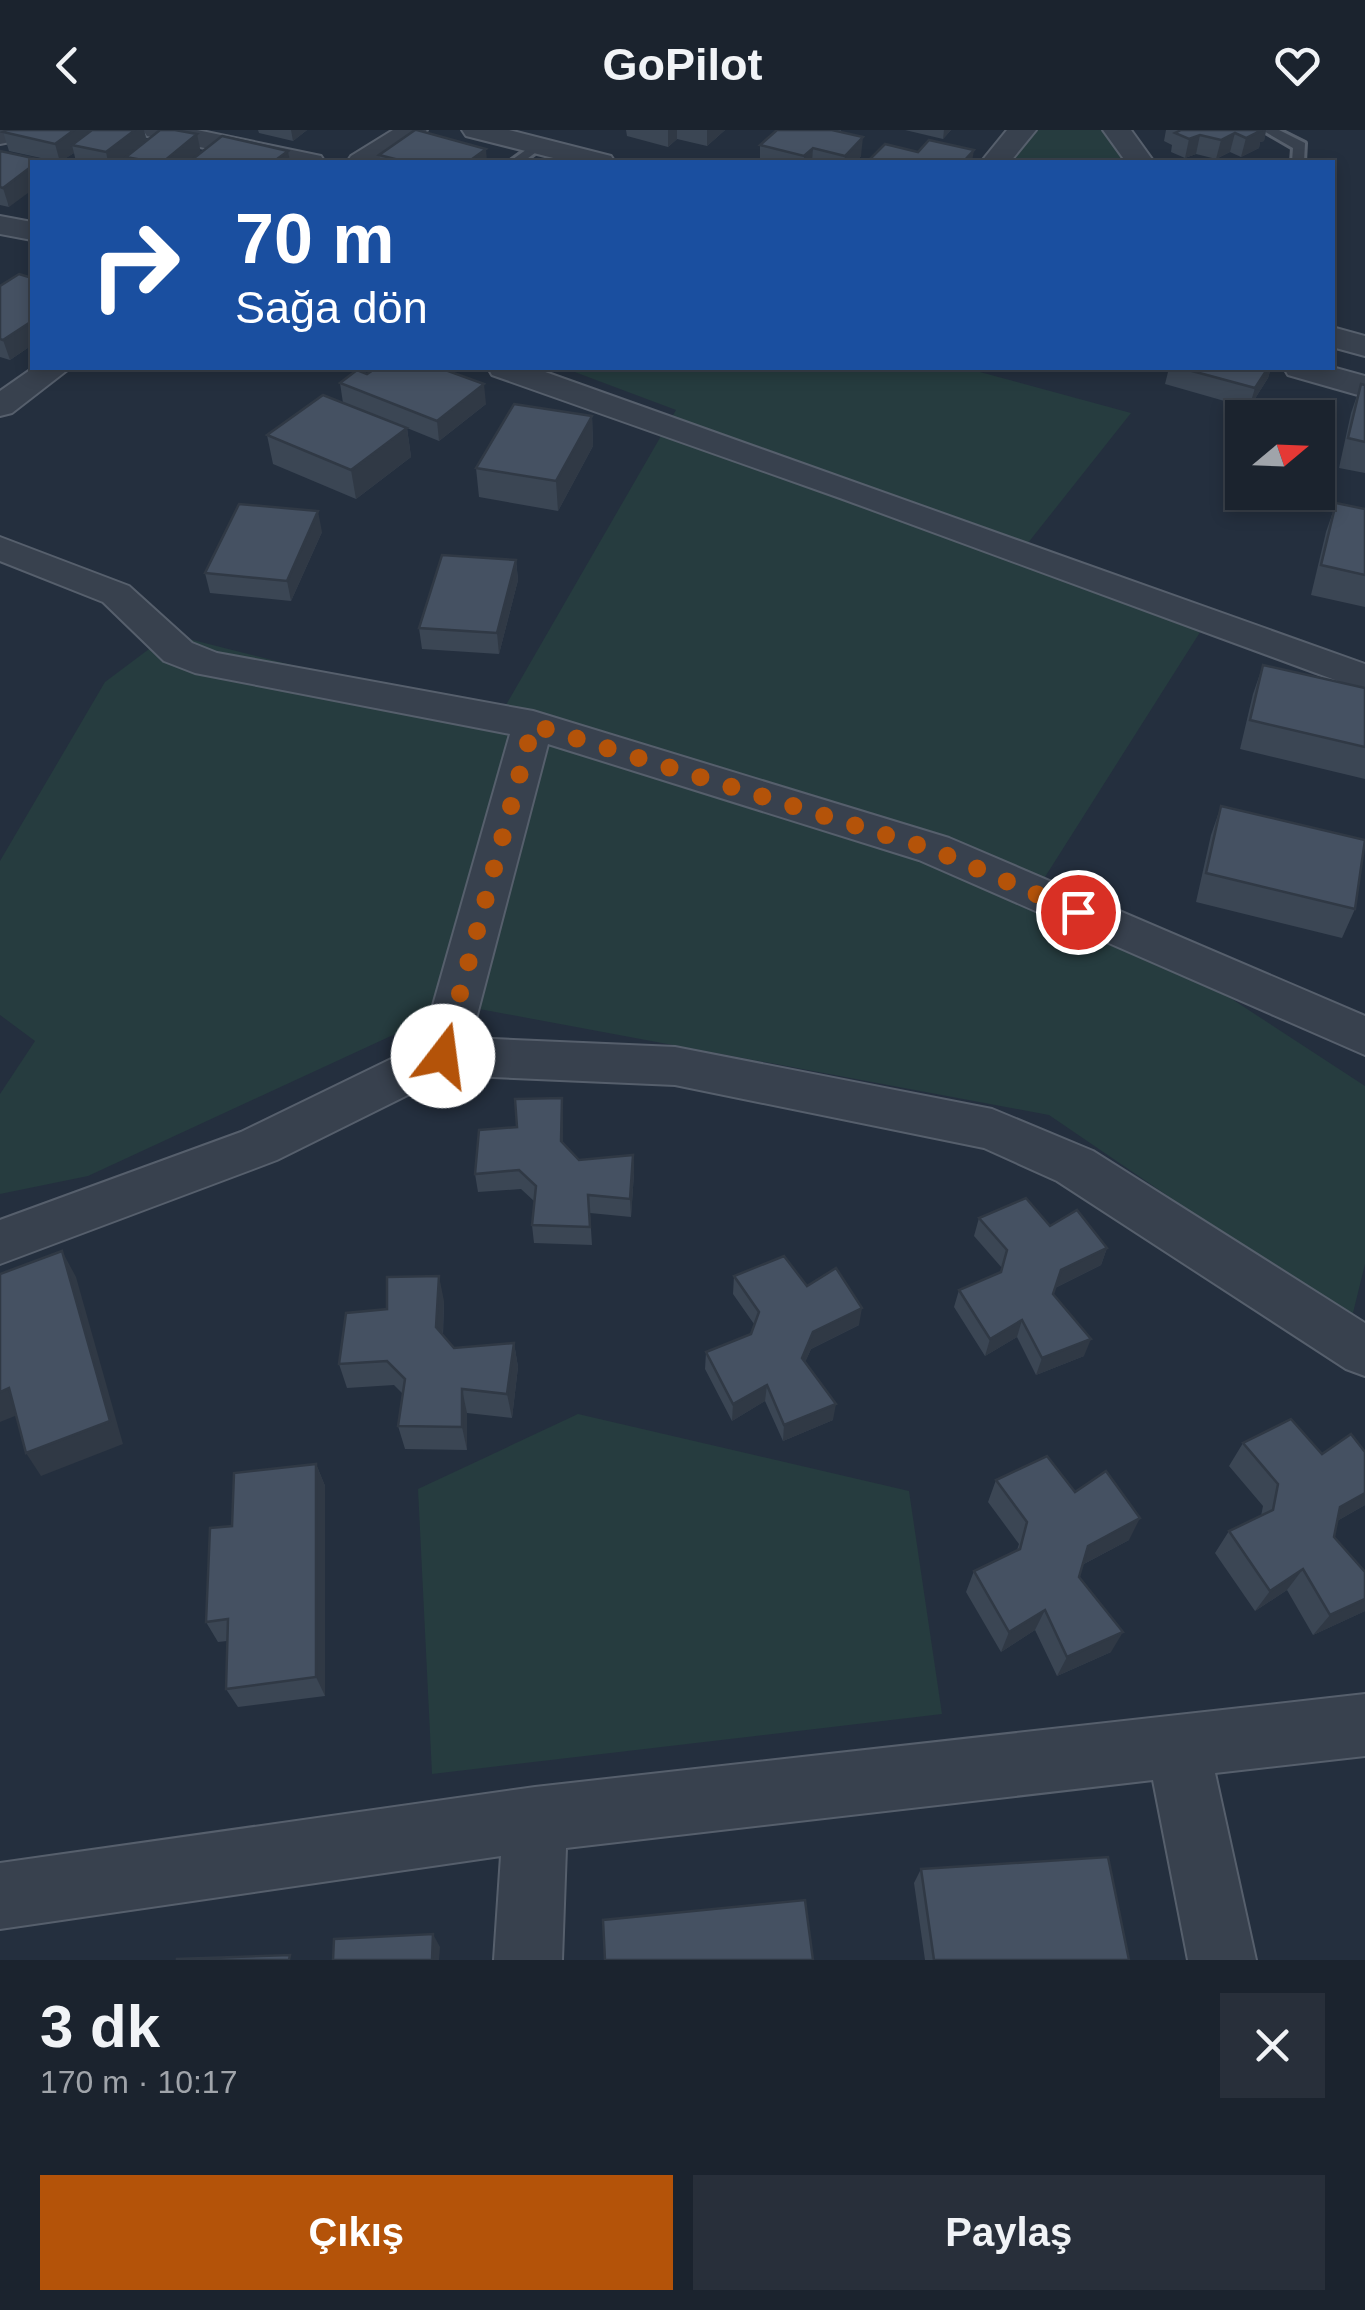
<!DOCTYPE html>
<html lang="tr">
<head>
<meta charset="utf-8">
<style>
	:root { --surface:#1b232e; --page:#282f3a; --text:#f1f3f6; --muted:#a0a4aa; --line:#39404a; --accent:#b45309 }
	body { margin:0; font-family:Helvetica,sans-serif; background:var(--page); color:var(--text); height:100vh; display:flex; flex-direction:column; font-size:38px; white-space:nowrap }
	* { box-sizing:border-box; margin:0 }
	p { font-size:32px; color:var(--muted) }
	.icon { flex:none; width:55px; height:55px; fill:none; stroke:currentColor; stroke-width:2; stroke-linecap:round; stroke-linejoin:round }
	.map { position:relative; height:1830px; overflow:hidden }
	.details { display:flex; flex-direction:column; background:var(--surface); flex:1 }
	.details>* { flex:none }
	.banner { position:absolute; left:30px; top:30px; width:1305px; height:210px; border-radius:0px; box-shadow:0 5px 15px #0003,0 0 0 2px var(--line); background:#1a4fa0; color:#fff; overflow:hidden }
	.needle { width:65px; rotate:71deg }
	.buttons { position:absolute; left:1225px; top:270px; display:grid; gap:20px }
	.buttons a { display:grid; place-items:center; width:110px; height:110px; border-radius:0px; background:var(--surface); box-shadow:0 5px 15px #0003,0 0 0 2px var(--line); font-size:50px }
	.pin { position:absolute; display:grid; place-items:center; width:85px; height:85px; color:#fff; margin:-42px; border:5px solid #fff; border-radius:50%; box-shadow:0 2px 10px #0007 }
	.me { position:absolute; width:110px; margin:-55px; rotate:15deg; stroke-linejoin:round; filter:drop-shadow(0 0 8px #0008) }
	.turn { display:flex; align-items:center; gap:35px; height:210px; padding:0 40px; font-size:45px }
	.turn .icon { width:130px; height:130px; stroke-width:2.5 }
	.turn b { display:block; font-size:70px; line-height:85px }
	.round { display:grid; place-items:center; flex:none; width:105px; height:105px; border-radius:0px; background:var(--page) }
	.overview { display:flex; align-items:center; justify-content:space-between; height:170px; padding:0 40px }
	h1 { font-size:60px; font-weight:800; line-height:75px }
	.button { display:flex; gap:20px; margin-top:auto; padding:20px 40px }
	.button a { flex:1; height:115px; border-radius:0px; background:var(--accent); color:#fff; font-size:40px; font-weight:800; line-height:115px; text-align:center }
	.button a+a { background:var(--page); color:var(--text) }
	header { display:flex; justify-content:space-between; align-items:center; height:130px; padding:0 40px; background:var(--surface); font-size:45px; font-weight:800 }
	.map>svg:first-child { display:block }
</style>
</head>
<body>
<header><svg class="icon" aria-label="back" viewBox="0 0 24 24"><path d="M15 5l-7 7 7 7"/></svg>GoPilot<svg class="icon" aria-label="heart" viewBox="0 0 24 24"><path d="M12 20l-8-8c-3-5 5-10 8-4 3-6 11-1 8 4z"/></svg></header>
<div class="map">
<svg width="1365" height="1830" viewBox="0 0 1365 1830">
	<rect width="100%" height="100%" fill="#242f3e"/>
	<g fill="#263c3f">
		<path d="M1036 0H1107L1125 32H1009Z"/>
		<path d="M564 238H965L1131 283 1024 418 1209 488 1045 747 1365 956V1134L1351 1191 1049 985 458 875 88 1046 0 1064V964L35 911 0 885V731L105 552 169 504 499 587 676 280Z"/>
		<path d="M578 1284 909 1361 942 1584 432 1644 418 1359Z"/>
	</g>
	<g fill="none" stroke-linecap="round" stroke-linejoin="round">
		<defs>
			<g id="lane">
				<path d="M1262 0H1279L1305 13 1304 32H1292L1293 18Z"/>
				<path d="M537 12 544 16 523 32H509Z"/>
			</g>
			<g id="street">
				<path d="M0 0H23L10 12 0 14Z"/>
				<path d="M143 0H197L321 26 325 32H272L147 6Z"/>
				<path d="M393 0H427L380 32H347L351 26Z"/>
				<path d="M462 0H509L611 26 615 32H569L466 6Z"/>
				<path d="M1007 0H1036L1010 32H981Z"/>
				<path d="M1103 0H1131L1154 32H1126Z"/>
				<path d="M0 86 32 92V110L0 104Z"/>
				<path d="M1332 197 1365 206V226L1332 217Z"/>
				<path d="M1332 237 1365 246V267L1288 245 1284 238Z"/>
				<path d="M33 238H70L12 283 0 286V261Z"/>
				<path d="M488 238H534L1365 534V561L840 368 492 245Z"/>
				<path d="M0 407 129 456 192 513 217 523 533 581 949 708 1365 886V925L919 730 548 614 471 908 675 917 992 979 1093 1021 1365 1193V1246L1346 1239 1057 1051 984 1018 675 955 448 945 277 1030 0 1134V1090L241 1002 422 914 510 604 195 543 164 531 103 472 0 431Z"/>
				<path d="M1365 1564V1626L1215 1643 1256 1830H1188L1153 1650 566 1718 562 1830H494L501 1726 0 1799V1733L535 1657Z"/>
			</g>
		</defs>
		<use href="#lane" stroke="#565f6c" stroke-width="6"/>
		<use href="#street" stroke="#565f6c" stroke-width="4"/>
		<use href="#lane" fill="#38414e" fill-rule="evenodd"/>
		<use href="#street" fill="#38414e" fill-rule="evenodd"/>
	</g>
	<g fill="#3b4654">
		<path d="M7 0H144L147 11 201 23 288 21 290 32H128L127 29 122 32H76L74 23 59 32 9 21 3 2Z"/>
		<path d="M258 0H307L293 11 259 3Z"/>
		<path d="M626 0H725L707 16 677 9 668 17 627 6Z"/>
		<path d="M777 0H841V2L861 26 855 32H760V15Z"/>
		<path d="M905 0H951L943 9Z"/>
		<path d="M1166 0H1266L1264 11 1260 12 1259 18 1241 27 1230 22 1216 29 1196 24 1185 28 1171 22 1172 15 1164 11Z"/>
		<path d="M0 21 9 77 0 75Z"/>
		<path d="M379 25 487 32H381Z"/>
		<path d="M32 148V215L10 230 0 227V156Z"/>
		<path d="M1169 238H1271L1268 248 1249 278 1165 254Z"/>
		<path d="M367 244 486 274 439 311 407 298 411 327 356 369 273 334 267 305 343 273 340 253Z"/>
		<path d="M1361 254 1365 255V343L1339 338 1351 283Z"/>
		<path d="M592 286 593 316 558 381 479 367 476 338Z"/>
		<path d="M1336 373 1365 379V477L1311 465 1326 402Z"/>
		<path d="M322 402 291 471 210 463 205 443Z"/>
		<path d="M516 430 518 450 499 524 422 519 419 498Z"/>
		<path d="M1263 535 1365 558V649L1240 619 1253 564Z"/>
		<path d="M1221 676 1355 779 1342 808 1196 772 1211 705Z"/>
		<path d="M563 987V1013L579 1030 633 1025 634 1043 631 1087 590 1083 592 1115 534 1113 532 1095 534 1071 521 1059 478 1062 475 1044 517 997Z"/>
		<path d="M979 1088 1050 1096 1107 1118 1101 1135 1055 1158 1053 1164 1084 1226 1036 1245 1017 1207 985 1226 954 1177 959 1160 1001 1142 1002 1138 974 1106Z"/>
		<path d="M734 1146 807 1156 859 1195 811 1219 805 1232 833 1290 783 1311 765 1271 732 1291 705 1239 706 1222 751 1204 754 1194 733 1164Z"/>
		<path d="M444 1171 443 1205 454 1218 514 1213 518 1237 512 1288 467 1283V1320L405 1319 398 1296 403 1264 394 1255 347 1258 339 1234 387 1179Z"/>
		<path d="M1243 1313 1365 1375 1337 1391 1334 1407 1365 1442V1481L1313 1505 1287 1460 1255 1481 1215 1423 1229 1401 1261 1386 1263 1376 1229 1336Z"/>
		<path d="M316 1334 325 1356V1566L238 1577 226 1559 227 1511 218 1512 206 1492 232 1396Z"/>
		<path d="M996 1350 1075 1362 1129 1410 1082 1435 1079 1447 1111 1522 1057 1546 1035 1500 1001 1522 966 1462 974 1441 1017 1420 1019 1414 988 1372Z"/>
		<path d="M921 1739 1129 1830H925L914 1753Z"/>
	</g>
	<g fill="#303945">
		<path d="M74 0H100L72 15 74 23 60 32 55 14Z"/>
		<path d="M135 0H144L147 13 126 27 127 29 122 32H108L106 22Z"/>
		<path d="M291 0H307L293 11Z"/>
		<path d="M668 0H677V9L668 17Z"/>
		<path d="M707 0H725L707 16Z"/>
		<path d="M944 0H951L943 9Z"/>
		<path d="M1257 0H1266L1264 11 1260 12 1259 18 1241 27 1246 8Z"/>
		<path d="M1235 3 1230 22 1216 29 1221 10Z"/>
		<path d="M197 4 201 23 190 32H163Z"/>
		<path d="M1200 5 1196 24 1185 28 1189 9Z"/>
		<path d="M863 7 861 26 855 32H844L845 26Z"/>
		<path d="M813 18 812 32H804V26Z"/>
		<path d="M486 19 487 32H468Z"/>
		<path d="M974 20 972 32H963Z"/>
		<path d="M288 21 290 32H273Z"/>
		<path d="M32 36V60L9 77 3 58Z"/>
		<path d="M32 191V215L10 230 3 210Z"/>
		<path d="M1268 238H1271L1268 248 1249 278 1255 258Z"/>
		<path d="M484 254 486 274 439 311 437 291Z"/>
		<path d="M592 286 593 316 558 381 556 351Z"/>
		<path d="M407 298 411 327 356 369 351 340Z"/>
		<path d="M318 381 322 402 291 471 287 451Z"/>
		<path d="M516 430 518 450 499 524 497 503Z"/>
		<path d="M562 968 563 987V1030L561 1011Z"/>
		<path d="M633 1025 634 1043 631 1087 630 1069Z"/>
		<path d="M1107 1118 1101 1135 1055 1158 1061 1140Z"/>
		<path d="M62 1121 76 1147 123 1314 41 1346 26 1323Z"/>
		<path d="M439 1146 444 1171 442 1221 436 1197Z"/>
		<path d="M862 1178 859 1195 811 1219 800 1244 802 1228 813 1202Z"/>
		<path d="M1022 1190 1017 1207 985 1226 990 1209Z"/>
		<path d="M1091 1209 1084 1226 1036 1245 1042 1228Z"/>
		<path d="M514 1213 518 1237 512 1288 507 1264Z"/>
		<path d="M767 1255 765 1271 732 1291 733 1274Z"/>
		<path d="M9 1258 25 1282 0 1292V1262Z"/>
		<path d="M462 1259 467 1283V1320L462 1297Z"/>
		<path d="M836 1274 833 1290 783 1311 784 1295Z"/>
		<path d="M316 1334 325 1356V1566L316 1547Z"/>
		<path d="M1365 1363V1375L1323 1399 1340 1377Z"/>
		<path d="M1140 1388 1129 1410 1078 1437 1088 1416Z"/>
		<path d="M1303 1439 1287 1460 1255 1481 1270 1461Z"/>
		<path d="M1365 1469V1481L1313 1505 1330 1485Z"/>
		<path d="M1045 1480 1035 1500 1001 1522 1009 1502Z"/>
		<path d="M1123 1502 1111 1522 1057 1546 1067 1527Z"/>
		<path d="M433 1804 440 1817 439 1830H432Z"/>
	</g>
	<g fill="#455162" stroke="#303945" stroke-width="2.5">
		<path d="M7 0H74L55 14 3 2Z"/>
		<path d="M92 0H135L106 22 72 15Z"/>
		<path d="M160 0H175L197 4 163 32H153L126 27Z"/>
		<path d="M415 0H417L486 19 468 32H407L379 25Z"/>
		<path d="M777 0H832L863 7 845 26 813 18 804 26 760 15Z"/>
		<path d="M1181 0H1262L1246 8 1235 3 1221 10 1200 5 1189 9 1175 3Z"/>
		<path d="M222 6 288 21 273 32H189Z"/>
		<path d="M929 10 974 20 963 32H867L885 14 918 22Z"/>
		<path d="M0 21 42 30 38 32H32V36L3 58 0 57Z"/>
		<path d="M19 144 32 148V191L3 210 0 209V156Z"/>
		<path d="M376 238H440L484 254 437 291 340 253 357 240 367 244Z"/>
		<path d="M1181 238H1268L1255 258Z"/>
		<path d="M1361 254 1365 255V312L1348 308Z"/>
		<path d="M323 265 407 298 351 340 267 305Z"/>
		<path d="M514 274 592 286 556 351 476 338Z"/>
		<path d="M1336 373 1365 379V445L1321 435Z"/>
		<path d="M239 374 318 381 287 451 205 443Z"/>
		<path d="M442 425 516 430 497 503 419 498Z"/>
		<path d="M1263 535 1365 558V617L1250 590Z"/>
		<path d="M1221 676 1365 710 1355 779 1206 743Z"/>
		<path d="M562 968 561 1011 579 1030 633 1025 630 1069 588 1065 590 1097 532 1095 536 1056 519 1040 475 1044 479 1000 517 997 515 969Z"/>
		<path d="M1026 1068 1050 1096 1077 1080 1107 1118 1061 1140 1053 1164 1091 1209 1042 1228 1022 1190 990 1209 959 1160 1001 1142 1007 1120 979 1088Z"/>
		<path d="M62 1121 110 1291 26 1323 9 1258 0 1262V1144Z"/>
		<path d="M784 1126 807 1156 836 1138 862 1178 813 1202 802 1228 836 1274 784 1295 767 1255 733 1274 706 1222 751 1204 759 1182 734 1146Z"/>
		<path d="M439 1146 436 1197 454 1218 514 1213 507 1264 462 1259V1297L398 1296 405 1249 387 1231 339 1234 346 1183 387 1179V1147Z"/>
		<path d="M1291 1289 1322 1324 1351 1304 1365 1322V1363L1340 1377 1334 1407 1365 1442V1469L1330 1485 1303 1439 1270 1461 1229 1401 1273 1380 1278 1354 1243 1313Z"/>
		<path d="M1047 1326 1075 1362 1106 1341 1140 1388 1088 1416 1079 1447 1123 1502 1067 1527 1045 1480 1009 1502 974 1441 1020 1419 1027 1392 996 1350Z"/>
		<path d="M316 1334V1547L226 1559 228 1489 206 1492 210 1398 232 1396 234 1343Z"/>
		<path d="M1108 1727 1129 1830H934L921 1739Z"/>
		<path d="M805 1770 813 1830H605L603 1790Z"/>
		<path d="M433 1804 432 1830H333L334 1809Z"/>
		<path d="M290 1825 289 1830H177V1829Z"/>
	</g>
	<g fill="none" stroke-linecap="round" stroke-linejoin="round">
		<path stroke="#b45309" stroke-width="18" stroke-dasharray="0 32.4" d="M443 926 533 595 934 720 1078 782"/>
	</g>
</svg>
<div class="buttons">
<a><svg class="needle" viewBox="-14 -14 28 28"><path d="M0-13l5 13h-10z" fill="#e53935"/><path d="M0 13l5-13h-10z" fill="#a0a4aa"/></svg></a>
</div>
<div class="pin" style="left:1078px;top:782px;background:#d93025"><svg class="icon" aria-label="arrive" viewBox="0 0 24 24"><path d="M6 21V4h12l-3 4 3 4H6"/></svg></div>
<svg class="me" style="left:443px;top:926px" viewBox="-20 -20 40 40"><circle r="19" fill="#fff"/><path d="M0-13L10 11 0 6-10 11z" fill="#b45309"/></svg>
<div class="banner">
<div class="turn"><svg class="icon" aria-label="right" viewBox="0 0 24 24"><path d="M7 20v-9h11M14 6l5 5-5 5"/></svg><div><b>70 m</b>Sağa dön</div></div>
</div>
</div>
<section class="details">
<div class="overview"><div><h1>3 dk</h1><p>170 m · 10:17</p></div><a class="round"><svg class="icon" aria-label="close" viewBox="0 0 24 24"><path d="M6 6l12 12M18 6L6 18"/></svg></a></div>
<div class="button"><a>Çıkış</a><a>Paylaş</a></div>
</section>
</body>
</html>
